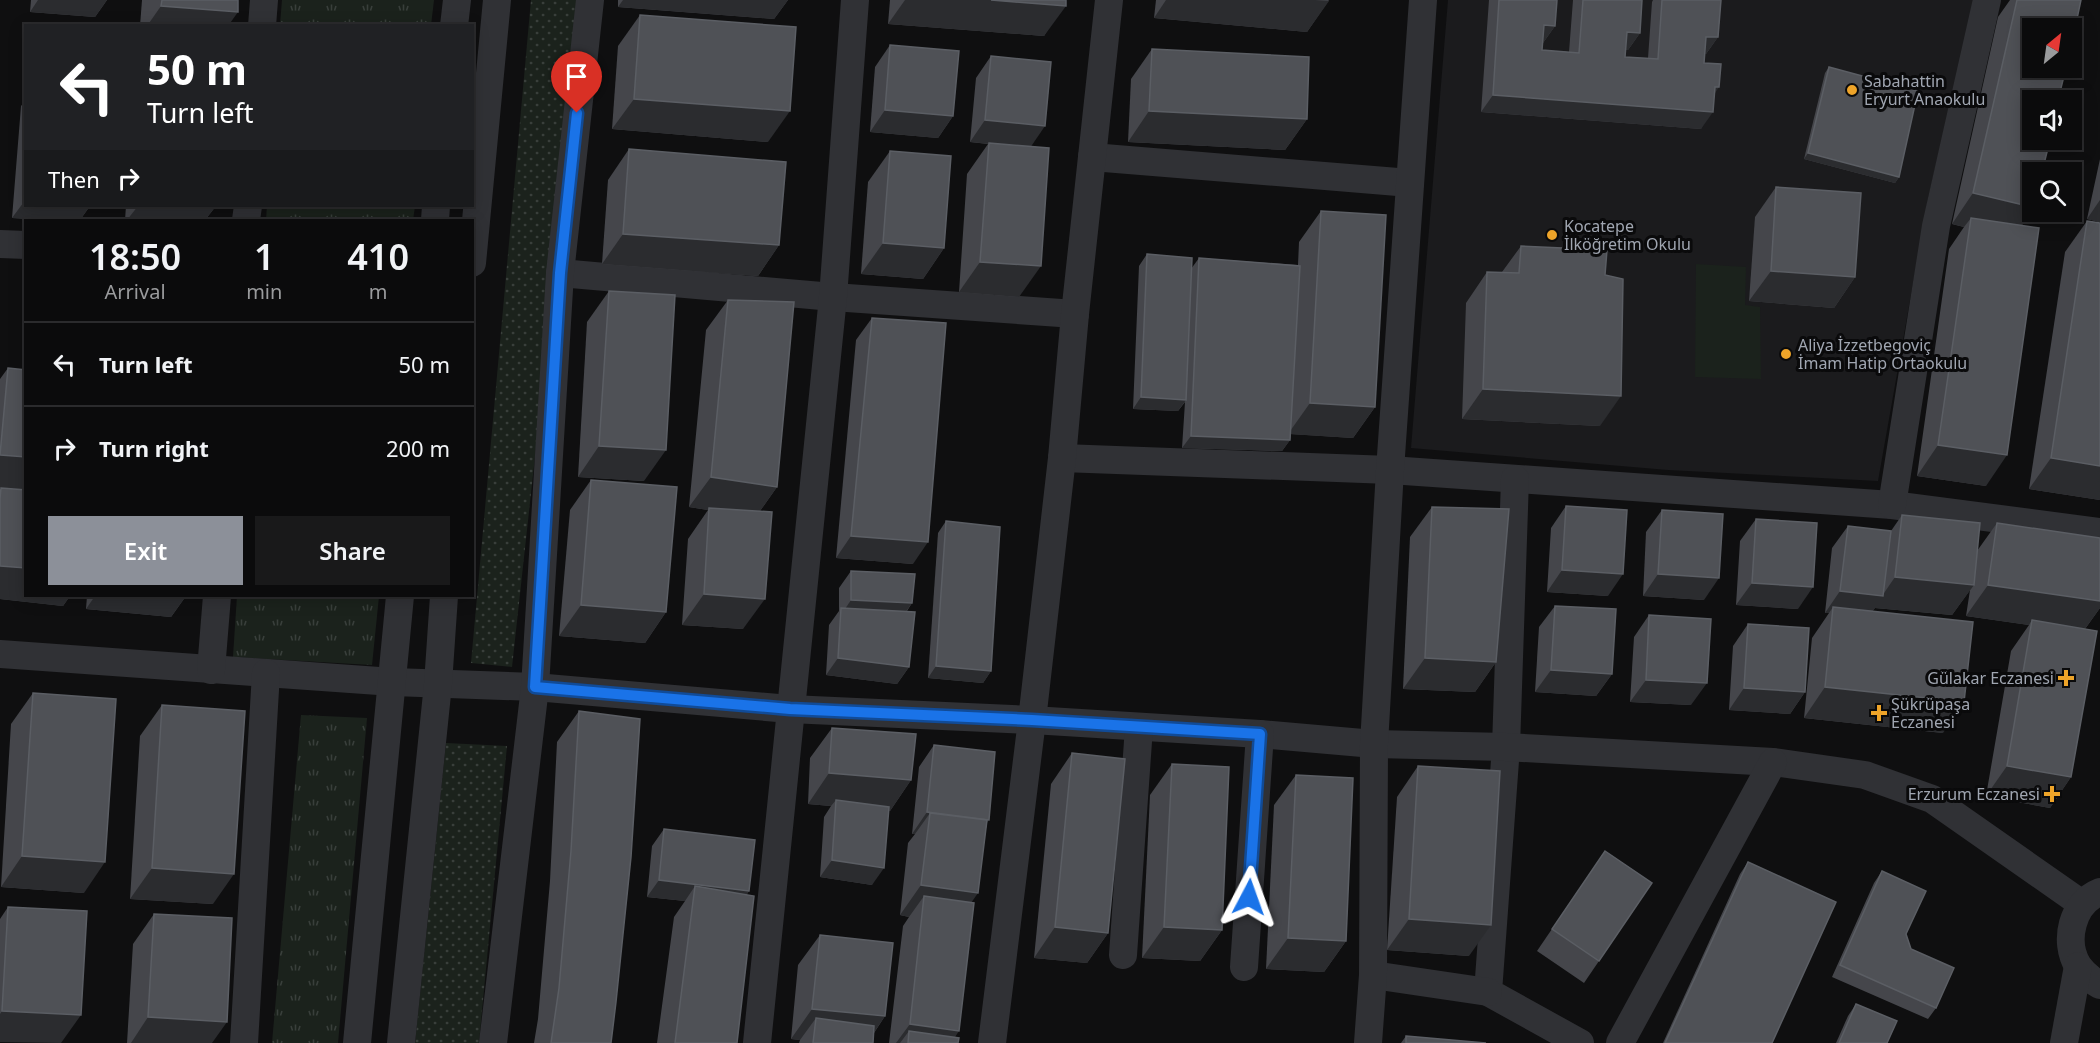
<!DOCTYPE html>
<html lang="en">
<head>
<meta charset="utf-8">
<style>
	:root { --surface:#0b0b0c; --page:#19191a; --text:#f1f3f6; --muted:#9a9b9d; --line:#2b2b2d; --accent:#8c9099 }
	body { margin:0; font-family:"Noto Sans",sans-serif; background:var(--page); color:var(--text); height:100vh; display:flex; flex-direction:column; font-size:22px; white-space:nowrap }
	* { box-sizing:border-box; margin:0 }
	p { font-size:20px; color:var(--muted) }
	.icon { flex:none; width:33px; height:33px; fill:none; stroke:currentColor; stroke-width:2; stroke-linecap:round; stroke-linejoin:round }
	.map { position:relative; flex:1; overflow:hidden }
	.drawer { position:absolute; left:24px; top:219px; width:450px; height:378px; display:flex; flex-direction:column; background:var(--surface); border-radius:0px; box-shadow:0 3px 15px #0003,0 0 0 2px var(--line) }
	.drawer>* { flex:none }
	.hud { position:absolute; left:24px; top:24px; width:450px; height:183px; border-radius:0px; box-shadow:0 3px 15px #0003,0 0 0 2px var(--line); background:#202124; color:#fff; overflow:hidden }
	.needle { width:39px; rotate:29deg }
	.buttons { position:absolute; left:2022px; top:18px; display:grid; gap:12px }
	.buttons a { display:grid; place-items:center; width:60px; height:60px; border-radius:0px; background:var(--surface); box-shadow:0 3px 15px #0003,0 0 0 2px var(--line); font-size:30px }
	.pin { position:absolute; display:grid; place-items:center; width:51px; height:51px; color:#fff; margin:-62px -26px; border-radius:50% 50% 50% 0; rotate:-45deg; box-shadow:0 0 6px #0007 }
	.pin .icon { rotate:45deg }
	.me { position:absolute; width:66px; margin:-33px; rotate:4deg; stroke-linejoin:round; filter:drop-shadow(0 0 4px #0008) }
	.turn { display:flex; align-items:center; gap:21px; height:126px; padding:0 24px; font-size:27px }
	.turn .icon { width:78px; height:78px; stroke-width:2.5 }
	.turn b { display:block; font-size:42px; line-height:51px }
	.then { display:flex; align-items:center; height:57px; padding:0 24px; background:#0003; gap:12px; font-size:22px }
	.eta { display:flex; justify-content:space-evenly; align-items:center; height:102px; text-align:center }
	.eta b { font-size:36px; font-weight:600; line-height:42px }
	.button { display:flex; gap:12px; margin-top:auto; padding:12px 24px }
	.button a { flex:1; height:69px; border-radius:0px; background:var(--accent); color:#fff; font-size:24px; font-weight:600; line-height:69px; text-align:center }
	.button a+a { background:var(--page); color:var(--text) }
	ul { padding:0; list-style:none }
	li { display:flex; align-items:center; gap:18px; height:84px; padding:0 24px; border-top:2px solid var(--line) }
	li div { flex:1 }
	li b { display:block; font-size:22px }
	li em { font-style:normal }
	.map>svg:first-child { display:block }
</style>
</head>
<body>
<div class="map">
<svg width="2100" height="1043" viewBox="0 0 2100 1043">
	<defs>
		<pattern id="grass-dots" width="8" height="8" patternUnits="userSpaceOnUse" patternTransform="scale(1.5)"><rect width="8" height="8" fill="#1b221c"/><path d="M2 2h.1M6 6h.1" fill="none" stroke="#393f3b" stroke-width="1.8" stroke-linecap="round"/></pattern>
		<pattern id="park-tufts" width="24" height="20" patternUnits="userSpaceOnUse" patternTransform="scale(1.5)"><rect width="24" height="20" fill="#1b221c"/><path d="M3 7l-1-3M5 7V3M7 7l1-3M15 17l-1-3M17 17v-4M19 17l1-3" fill="none" stroke="#393f3b"/></pattern>
	</defs>
	<rect width="100%" height="100%" fill="#0f0f10"/>
	<path fill="#1b1b1d" d="M1448 0H1974L1928 199 1878 481 1668 470 1411 448Z"/>
	<g fill="url(#grass-dots)">
		<path d="M531 0H581L552 301 512 667 471 663Z"/>
		<path d="M446 743 507 746 479 1043H415Z"/>
	</g>
	<g fill="url(#park-tufts)">
		<path d="M282 0H434L431 25H280Z"/>
		<path d="M267 206H415L413 220H266Z"/>
		<path d="M237 596H379L372 665 233 657Z"/>
		<path d="M301 715 367 718 338 1043H272Z"/>
	</g>
	<path fill="#1b221c" d="M1696 264 1746 267 1745 305 1760 307 1761 379 1695 377Z"/>
	<g fill="none" stroke-linecap="round" stroke-linejoin="round">
		<g stroke="#303135" stroke-width="28">
			<path d="M262 26 264 0"/>
			<path d="M454 26 457 0"/>
			<path d="M1092 157 1410 183"/>
			<path d="M246 220 248 206"/>
			<path d="M435 220 436 206"/>
			<path d="M0 244 26 245"/>
			<path d="M472 263 497 0"/>
			<path d="M560 273 833 297 1075 314"/>
			<path d="M1062 458 1390 470 1892 505 2100 532"/>
			<path d="M1515 479 1506 747 1488 992 1580 1043"/>
			<path d="M1892 505 1936 226 1987 0"/>
			<path d="M0 654 393 682 535 687 790 709 1032 720 1260 734 1374 744 1506 747 1773 762 1865 775 1932 799 2082 904"/>
			<path d="M211 670 217 596"/>
			<path d="M2100 892C2072 903 2063 941 2078 966 2084 974 2091 980 2100 985"/>
			<path d="M1123 955 1139 727"/>
			<path d="M1244 967 1260 734"/>
			<path d="M1373 975 1488 992"/>
			<path d="M244 1043 266 673"/>
			<path d="M357 1043 400 596"/>
			<path d="M401 1043 438 684 444 596"/>
			<path d="M493 1043 535 687 560 273 590 0"/>
			<path d="M757 1043 833 297 855 0"/>
			<path d="M992 1043 1032 720 1062 458 1075 314 1109 0"/>
			<path d="M1368 1043 1373 975 1374 744 1390 470 1423 0"/>
			<path d="M1620 1043 1773 762"/>
			<path d="M2064 1043 2078 966"/>
		</g>
	</g>
	<g fill="#45464b">
		<path d="M31 0H107L95 17 30 12Z"/>
		<path d="M142 0H238L228 26H140Z"/>
		<path d="M618 0H788L774 19 618 7Z"/>
		<path d="M890 0H1066L1044 36 888 24Z"/>
		<path d="M1156 0H1329L1307 32 1154 18Z"/>
		<path d="M1489 0H1557L1555 26 1543 43H1542V50L1569 52 1573 0H1642L1640 33 1628 50H1626L1625 57 1648 58 1652 2 1653 0H1721L1718 37 1706 54H1704V63L1714 95 1701 129 1481 112Z"/>
		<path d="M2010 0H2081L2032 172V210L2022 225 1986 486 1917 476 1949 249 1964 227 1952 224 1998 17Z"/>
		<path d="M640 15 768 142 612 129 618 46Z"/>
		<path d="M890 45 953 116 938 138 870 132 875 67Z"/>
		<path d="M1152 49 1307 119 1285 150 1128 142 1131 79Z"/>
		<path d="M991 56 1031 147 1019 297 959 292 967 174 988 144 970 142 976 78Z"/>
		<path d="M1829 67 1899 177 1895 183 1804 159 1825 73Z"/>
		<path d="M26 100V206H90L80 220H46L12 218 21 106Z"/>
		<path d="M629 149 779 245 758 276 602 264 608 180Z"/>
		<path d="M890 151 944 248 923 279 861 274 868 182Z"/>
		<path d="M2100 159V222L2087 219Z"/>
		<path d="M1776 187 1855 277 1834 308 1749 301 1755 217Z"/>
		<path d="M126 206H216L205 220H125Z"/>
		<path d="M1321 211 1375 407 1353 438 1291 434 1290 440 1282 451 1182 448 1185 402 1178 411 1133 409 1139 266 1147 254 1191 269 1199 258 1298 265 1299 242Z"/>
		<path d="M2087 221 2100 500 2029 489 2065 252Z"/>
		<path d="M1521 246 1605 275 1600 426 1462 419 1466 303 1487 272H1502Z"/>
		<path d="M609 291 644 481 578 477 587 322Z"/>
		<path d="M728 300 777 487 760 511 743 629 682 625 688 539 708 510 689 507 706 330Z"/>
		<path d="M872 318 913 564 836 558 856 340Z"/>
		<path d="M8 368 26 596H70L63 606 0 599V490L1 488 9 489 0 488V379Z"/>
		<path d="M591 480 666 612 645 643 559 636 570 510Z"/>
		<path d="M1566 506 1608 596 1547 592 1551 528Z"/>
		<path d="M1432 507 1496 662 1475 692 1403 689 1410 537Z"/>
		<path d="M1662 510 1704 600 1643 596 1646 532Z"/>
		<path d="M1902 515 1977 551 1997 523 2100 608 2085 629 2071 777 2050 808 1986 796 2011 651 2029 625 1966 616 1970 590 1952 615 1875 608 1872 611 1943 733 1804 718 1812 638 1829 613H1825L1832 548 1848 526 1891 531Z"/>
		<path d="M1756 519 1798 609 1736 605 1740 541Z"/>
		<path d="M946 521 991 671 983 683 928 678 938 533Z"/>
		<path d="M851 571 912 603 907 611 909 667 897 684 826 675 829 625 839 611V588Z"/>
		<path d="M87 596H186L171 617 86 609Z"/>
		<path d="M1555 606 1612 674 1596 696 1535 692 1539 627Z"/>
		<path d="M1649 615 1691 705 1630 702 1634 637Z"/>
		<path d="M1748 624 1805 692 1790 714 1729 710 1733 646Z"/>
		<path d="M33 693 84 893 1 887 11 724Z"/>
		<path d="M162 705 213 904 130 899 140 736Z"/>
		<path d="M579 711 611 1043H534L538 1019 550 881 557 742Z"/>
		<path d="M832 728 911 780 890 811H889L872 885 820 877 824 817 831 806 808 804 810 758Z"/>
		<path d="M934 745 987 824 971 903 955 1038 958 1043H889L903 926 909 917 900 915 908 843 915 834H912L919 767Z"/>
		<path d="M1072 753 1108 933 1087 963 1034 958 1051 784Z"/>
		<path d="M1172 764 1222 930 1200 961 1142 958 1150 795Z"/>
		<path d="M1418 766 1469 956 1387 950 1397 797Z"/>
		<path d="M1296 775 1346 941 1324 972 1266 969 1274 805Z"/>
		<path d="M664 829 749 891 747 894 737 1043H657L674 917 685 901 647 897 652 846Z"/>
		<path d="M1605 851 1652 883 1584 983 1537 951Z"/>
		<path d="M1748 862 1772 1043H1663L1740 874Z"/>
		<path d="M1882 871 1911 949 1936 1008 1928 1019 1832 977 1874 883Z"/>
		<path d="M8 907 87 911 0 1042V919Z"/>
		<path d="M154 914 212 1043H127L133 944Z"/>
		<path d="M820 935 885 1016 874 1033 873 1043H799L800 1040 791 1039 798 965Z"/>
		<path d="M1856 1004 1887 1043H1836L1848 1016Z"/>
		<path d="M1406 1036 1486 1043H1401Z"/>
	</g>
	<g fill="#2b2c2f">
		<path d="M38 0H107L95 17 30 12Z"/>
		<path d="M623 0H788L774 19 618 7Z"/>
		<path d="M905 0H991L1066 6 1044 36 888 24Z"/>
		<path d="M1166 0H1315L1329 1 1307 32 1154 18Z"/>
		<path d="M161 6 238 12 228 26H147Z"/>
		<path d="M1544 25 1555 26 1543 43 1532 42Z"/>
		<path d="M1627 32 1640 33 1628 50 1615 49Z"/>
		<path d="M1706 37H1718L1706 54 1694 53Z"/>
		<path d="M1715 87H1719L1708 104Z"/>
		<path d="M1493 95 1713 112 1701 129 1481 112Z"/>
		<path d="M634 99 790 111 768 142 612 129Z"/>
		<path d="M885 110 953 116 938 138 870 132Z"/>
		<path d="M1149 111 1307 119 1285 150 1128 142Z"/>
		<path d="M985 120 1045 126 1030 148 970 142Z"/>
		<path d="M1808 153 1899 177 1895 183 1804 159Z"/>
		<path d="M1973 193 2032 207V210L2013 238 1971 218 1964 227 1952 224Z"/>
		<path d="M26 199V206H90L80 220H46L12 218Z"/>
		<path d="M2100 200V222L2087 219Z"/>
		<path d="M138 206H216L205 220H127Z"/>
		<path d="M623 234 779 245 758 276 602 264Z"/>
		<path d="M883 243 944 248 923 279 861 274Z"/>
		<path d="M980 262 1041 266 1019 297 959 292Z"/>
		<path d="M1771 271 1855 277 1834 308 1749 301Z"/>
		<path d="M1483 389 1621 396 1600 426 1462 419Z"/>
		<path d="M1141 397 1186 400 1178 411 1133 409Z"/>
		<path d="M1310 403 1375 407 1353 438 1288 434Z"/>
		<path d="M1191 436 1290 440 1282 451 1182 448Z"/>
		<path d="M1938 445 2007 455 1986 486 1917 476Z"/>
		<path d="M599 446 666 450 644 481 578 477Z"/>
		<path d="M0 455 26 457V490L0 488Z"/>
		<path d="M2051 458 2100 466V500L2029 489Z"/>
		<path d="M711 477 777 487 755 518 709 508 708 510 689 507Z"/>
		<path d="M851 536 928 542 913 564 836 558Z"/>
		<path d="M0 566 26 568V596H70L63 606 0 599Z"/>
		<path d="M1562 570 1623 574 1608 596 1547 592Z"/>
		<path d="M1658 574 1719 578 1704 600 1643 596Z"/>
		<path d="M1895 577 1974 585 1952 615 1875 608 1868 618 1833 607 1829 613H1825L1840 591 1882 596Z"/>
		<path d="M1752 583 1813 587 1798 609 1736 605Z"/>
		<path d="M1988 585 2100 601V608L2082 633 2032 620 2029 625 1966 616Z"/>
		<path d="M704 594 765 599 743 629 682 625Z"/>
		<path d="M95 596H186L171 617 86 609Z"/>
		<path d="M851 600 912 603 900 620 841 615Z"/>
		<path d="M581 605 666 612 645 643 559 636Z"/>
		<path d="M838 658 909 667 897 684 826 675Z"/>
		<path d="M1425 658 1496 662 1475 692 1403 689Z"/>
		<path d="M936 666 991 671 983 683 928 678Z"/>
		<path d="M1551 670 1612 674 1596 696 1535 692Z"/>
		<path d="M1646 680 1707 683 1691 705 1630 702Z"/>
		<path d="M1825 687 1964 702 1943 733 1804 718Z"/>
		<path d="M1744 688 1805 692 1790 714 1729 710Z"/>
		<path d="M2007 766 2071 777 2050 808 1986 796Z"/>
		<path d="M829 773 911 780 890 811 835 806 836 800 831 806 808 804Z"/>
		<path d="M927 812 989 820 974 842 930 813 915 834H912Z"/>
		<path d="M22 856 105 862 84 893 1 887Z"/>
		<path d="M832 860 884 868 872 885 820 877Z"/>
		<path d="M152 868 234 874 213 904 130 899Z"/>
		<path d="M659 880 749 891 737 908 695 886 685 901 647 897Z"/>
		<path d="M921 885 978 893 957 923 924 896 909 917 900 915Z"/>
		<path d="M1409 919 1491 925 1469 956 1387 950Z"/>
		<path d="M1055 927 1108 933 1087 963 1034 958Z"/>
		<path d="M1164 927 1222 930 1200 961 1142 958Z"/>
		<path d="M1288 938 1346 941 1324 972 1266 969Z"/>
		<path d="M812 1009 885 1016 867 1043 816 1018 800 1040 791 1039Z"/>
		<path d="M2 1011 81 1015 61 1043 0 1042V1014Z"/>
		<path d="M148 1017 227 1022 212 1043H131Z"/>
		<path d="M910 1024 959 1031 951 1043 909 1031 900 1043H896Z"/>
	</g>
	<g fill="#4f5156" stroke="#5b5e64" stroke-width="1.5">
		<path d="M162 0H238V12L161 6Z"/>
		<path d="M991 0H1066V6Z"/>
		<path d="M1499 0H1557L1555 26 1544 25 1542 50 1579 53 1583 0H1642L1640 33 1627 32 1625 57 1658 59 1662 0H1721L1718 37H1706L1704 63 1721 64 1719 87H1715L1713 112 1493 95Z"/>
		<path d="M2017 0H2081L2072 42V28H2032V68H2066L2058 100H2032V140H2050L2042 172H2032V207L1973 193Z"/>
		<path d="M640 15 796 27 790 111 634 99Z"/>
		<path d="M890 45 959 51 953 116 885 110Z"/>
		<path d="M1152 49 1309 57 1307 119 1149 111Z"/>
		<path d="M991 56 1051 62 1045 126 985 120Z"/>
		<path d="M1829 67 1918 91 1899 177 1808 153Z"/>
		<path d="M989 143 1049 148 1041 266 980 262Z"/>
		<path d="M629 149 786 162 779 245 623 234Z"/>
		<path d="M890 151 951 156 944 248 883 243Z"/>
		<path d="M1776 187 1861 193 1855 277 1771 271Z"/>
		<path d="M1321 211 1386 215 1375 407 1310 403Z"/>
		<path d="M1971 218 2039 228 2007 455 1938 445Z"/>
		<path d="M2087 221 2100 223V466L2051 458Z"/>
		<path d="M1521 246 1607 250 1605 275 1623 279 1621 396 1483 389 1487 272 1519 273Z"/>
		<path d="M1147 254 1192 258 1186 400 1141 397Z"/>
		<path d="M1199 258 1300 266 1290 440 1191 436Z"/>
		<path d="M609 291 675 295 666 450 599 446Z"/>
		<path d="M728 300 794 302 777 487 711 477Z"/>
		<path d="M872 318 946 323 928 542 851 536Z"/>
		<path d="M8 368 26 370V457L0 455Z"/>
		<path d="M591 480 677 487 666 612 581 605Z"/>
		<path d="M1 488 26 490V568L0 566V499Z"/>
		<path d="M1566 506 1627 510 1623 574 1562 570Z"/>
		<path d="M1432 507 1509 509 1496 662 1425 658Z"/>
		<path d="M709 508 772 512 765 599 704 594Z"/>
		<path d="M1662 510 1723 514 1719 578 1658 574Z"/>
		<path d="M1902 515 1980 523 1974 585 1895 577Z"/>
		<path d="M1756 519 1817 523 1813 587 1752 583Z"/>
		<path d="M946 521 1000 527 991 671 936 666Z"/>
		<path d="M1997 523 2100 538V601L1988 585Z"/>
		<path d="M1848 526 1891 531 1883 596 1840 591Z"/>
		<path d="M851 571 915 574 912 603 851 600Z"/>
		<path d="M1555 606 1616 609 1612 674 1551 670Z"/>
		<path d="M1833 607 1973 622 1964 702 1825 687Z"/>
		<path d="M841 608 915 612 909 667 838 658Z"/>
		<path d="M1649 615 1711 619 1707 683 1646 680Z"/>
		<path d="M2032 620 2097 631 2071 777 2007 766Z"/>
		<path d="M1748 624 1809 628 1805 692 1744 688Z"/>
		<path d="M33 693 116 699 105 862 22 856Z"/>
		<path d="M162 705 245 711 234 874 152 868Z"/>
		<path d="M579 711 640 719 631 857 616 1002 611 1043H551L559 988 571 851Z"/>
		<path d="M832 728 916 734 911 780 829 773Z"/>
		<path d="M934 745 995 752 989 820 927 812Z"/>
		<path d="M1072 753 1125 759 1108 933 1055 927Z"/>
		<path d="M1172 764 1229 767 1222 930 1164 927Z"/>
		<path d="M1418 766 1500 771 1491 925 1409 919Z"/>
		<path d="M1296 775 1353 778 1346 941 1288 938Z"/>
		<path d="M836 800 889 807 884 868 832 860Z"/>
		<path d="M930 813 987 820 978 893 921 885Z"/>
		<path d="M664 829 755 840 749 891 659 880Z"/>
		<path d="M1605 851 1652 883 1599 961 1552 929Z"/>
		<path d="M1748 862 1836 902 1772 1043H1665Z"/>
		<path d="M1882 871 1926 891 1906 934 1911 949 1954 968 1936 1008 1840 965Z"/>
		<path d="M695 886 754 896 737 1043H675Z"/>
		<path d="M924 896 974 903 959 1031 910 1024Z"/>
		<path d="M8 907 87 911 81 1015 2 1011Z"/>
		<path d="M154 914 232 918 227 1022 148 1017Z"/>
		<path d="M820 935 893 943 885 1016 812 1009Z"/>
		<path d="M1856 1004 1897 1021 1887 1043H1839Z"/>
		<path d="M816 1018 874 1026 873 1043H813Z"/>
		<path d="M909 1031 959 1038 958 1043H908Z"/>
		<path d="M1406 1036 1486 1043H1406Z"/>
	</g>
	<g fill="none" stroke-linecap="round" stroke-linejoin="round">
		<defs>
			<path id="route" d="M577 113 560 273 535 687 790 709 1032 720 1260 734 1249 897"/>
		</defs>
		<use href="#route" stroke="#114b97" stroke-width="15"/>
		<use href="#route" stroke="#1a73e8" stroke-width="10"/>
	</g>
	<g fill="#eea429" stroke="#0a0a0b" stroke-width="2">
		<circle cx="1852" cy="90" r="6"/>
		<circle cx="1552" cy="235" r="6"/>
		<circle cx="1786" cy="354" r="6"/>
		<path d="M2063 669h6v6h6v6h-6v6h-6v-6h-6v-6h6z"/>
		<path d="M1876 704h6v6h6v6h-6v6h-6v-6h-6v-6h6z"/>
		<path d="M2049 785h6v6h6v6h-6v6h-6v-6h-6v-6h6z"/>
	</g>
	<g text-anchor="middle" dominant-baseline="central" stroke-width="6" stroke-linejoin="round" paint-order="stroke">
		<g font-size="16" fill="#a0a6b1" stroke="#0a0a0b" text-anchor="start">
			<text x="1864" y="81">Sabahattin<tspan x="1864" dy="18">Eryurt Anaokulu</tspan></text>
			<text x="1564" y="226">Kocatepe<tspan x="1564" dy="18">İlköğretim Okulu</tspan></text>
			<text x="1798" y="345">Aliya İzzetbegoviç<tspan x="1798" dy="18">İmam Hatip Ortaokulu</tspan></text>
			<text x="2054" y="678" text-anchor="end">Gülakar Eczanesi</text>
			<text x="1891" y="704">Şükrüpaşa<tspan x="1891" dy="18">Eczanesi</tspan></text>
			<text x="2040" y="794" text-anchor="end">Erzurum Eczanesi</text>
		</g>
	</g>
</svg>
<div class="buttons">
<a><svg class="needle" viewBox="-14 -14 28 28"><path d="M0-13l5 13h-10z" fill="#e53935"/><path d="M0 13l5-13h-10z" fill="#9a9b9d"/></svg></a>
<a><svg class="icon" aria-label="sound" viewBox="0 0 24 24"><path d="M4 9h4l5-4v14l-5-4H4zM17 9q2 3 0 6"/></svg></a>
<a><svg class="icon" aria-label="search" viewBox="0 0 24 24"><circle cx="10" cy="10" r="6"/><path d="M15 15l6 6"/></svg></a>
</div>
<div class="pin" style="left:577px;top:113px;background:#d93025"><svg class="icon" aria-label="arrive" viewBox="0 0 24 24"><path d="M6 21V4h12l-3 4 3 4H6"/></svg></div>
<svg class="me" style="left:1249px;top:897px" viewBox="-20 -20 40 40"><path d="M0-17L14 15 0 8-14 15z" fill="#1a73e8" stroke="#fff" stroke-width="4"/></svg>
<div class="hud">
<div class="turn"><svg class="icon" aria-label="left" viewBox="0 0 24 24"><path d="M17 20v-9H6M10 6l-5 5 5 5"/></svg><div><b>50 m</b>Turn left</div></div>
<div class="then">Then<svg class="icon" aria-label="right" viewBox="0 0 24 24"><path d="M7 20v-9h11M14 6l5 5-5 5"/></svg></div>
</div>
<section class="drawer">
<div class="eta">
<div><b>18:50</b><p>Arrival</p></div>
<div><b>1</b><p>min</p></div>
<div><b>410</b><p>m</p></div>
</div>
<ul>
<li><svg class="icon" aria-label="left" viewBox="0 0 24 24"><path d="M17 20v-9H6M10 6l-5 5 5 5"/></svg><div><b>Turn left</b></div><em>50 m</em></li>
<li><svg class="icon" aria-label="right" viewBox="0 0 24 24"><path d="M7 20v-9h11M14 6l5 5-5 5"/></svg><div><b>Turn right</b></div><em>200 m</em></li>
</ul>
<div class="button"><a>Exit</a><a>Share</a></div>
</section>
</div>
</body>
</html>
